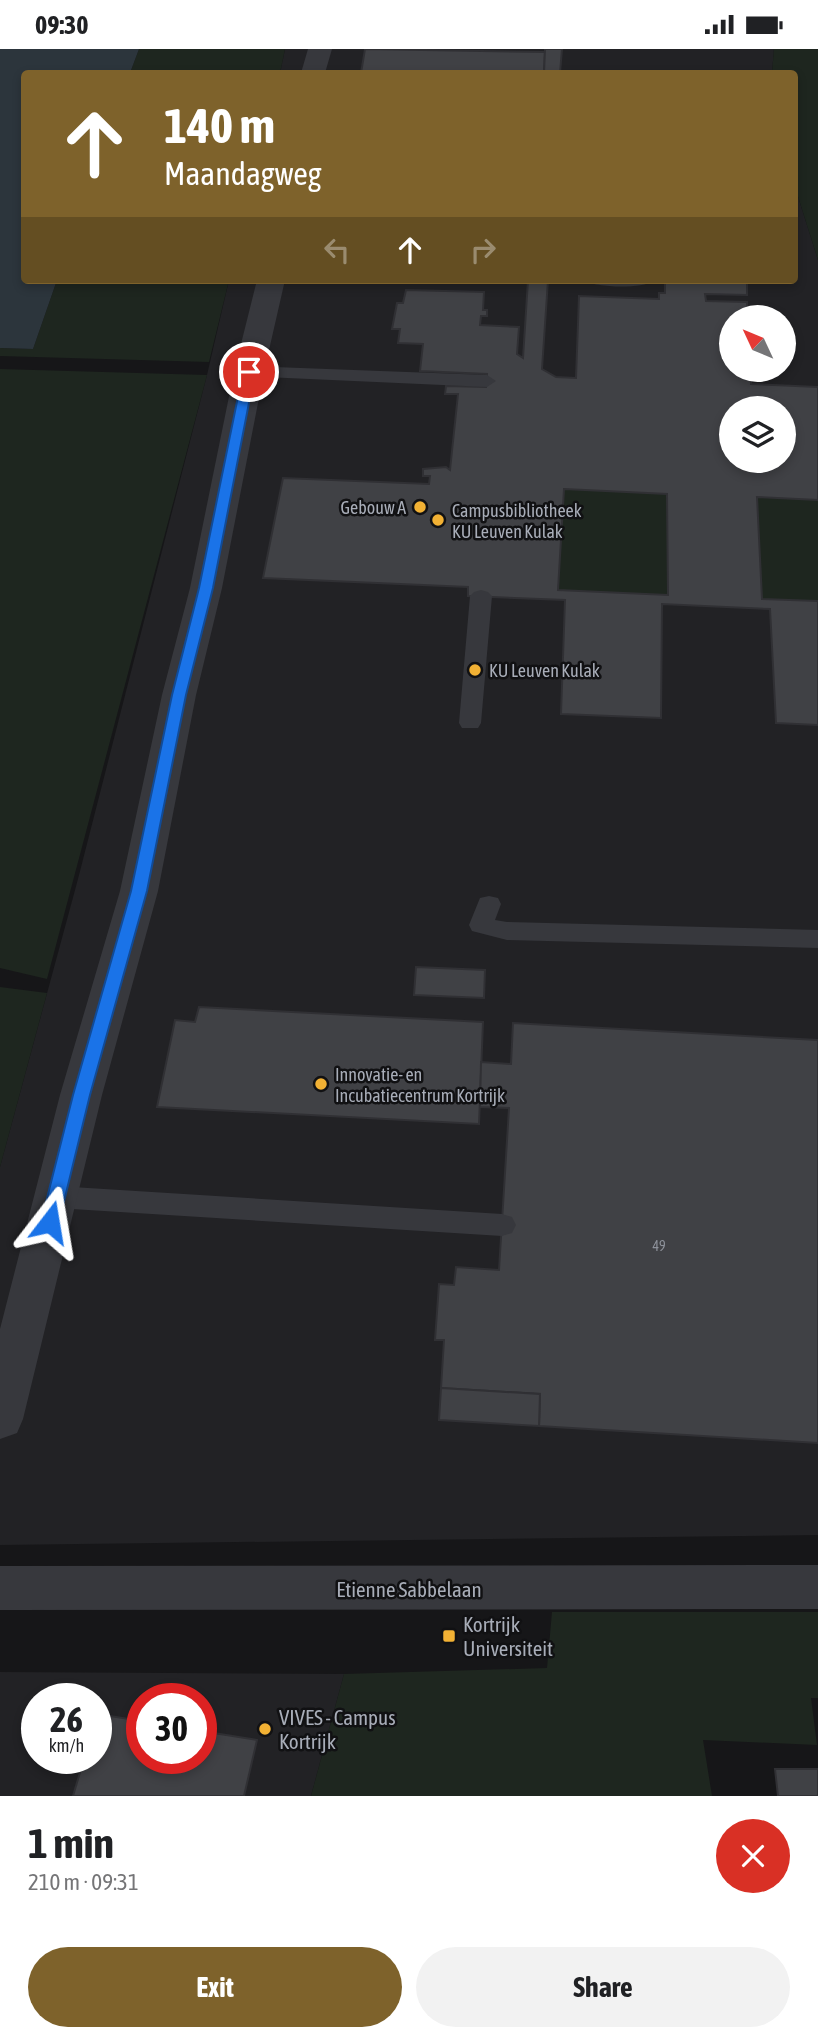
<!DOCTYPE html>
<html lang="en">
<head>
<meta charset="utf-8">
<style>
	:root { --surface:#fff; --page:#f2f2f2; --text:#202124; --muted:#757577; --accent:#7e622b }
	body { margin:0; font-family:"Asap Condensed",sans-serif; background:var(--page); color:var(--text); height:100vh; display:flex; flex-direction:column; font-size:26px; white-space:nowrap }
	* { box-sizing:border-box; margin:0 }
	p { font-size:23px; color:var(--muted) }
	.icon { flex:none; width:38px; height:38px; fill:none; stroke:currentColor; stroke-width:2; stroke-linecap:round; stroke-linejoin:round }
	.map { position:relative; height:1747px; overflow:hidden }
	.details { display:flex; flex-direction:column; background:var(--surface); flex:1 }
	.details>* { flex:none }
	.guide { position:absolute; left:21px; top:21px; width:777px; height:214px; border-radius:7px; box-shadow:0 4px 10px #0003; background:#7e622b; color:#fff; overflow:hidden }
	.needle { width:46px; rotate:314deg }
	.controls { position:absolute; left:719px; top:256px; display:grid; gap:14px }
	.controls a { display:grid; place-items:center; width:77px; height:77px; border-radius:50%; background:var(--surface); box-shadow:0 4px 10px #0003; font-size:35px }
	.speed { position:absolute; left:21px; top:1634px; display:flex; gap:14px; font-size:35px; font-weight:700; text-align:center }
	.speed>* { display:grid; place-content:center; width:91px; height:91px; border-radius:50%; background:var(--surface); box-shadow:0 4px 10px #0003; line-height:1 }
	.speed small { font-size:18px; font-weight:400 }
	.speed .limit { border:10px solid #d22; background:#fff; color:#111 }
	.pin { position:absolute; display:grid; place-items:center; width:60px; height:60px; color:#fff; margin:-30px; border:4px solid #fff; border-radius:50%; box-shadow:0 2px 7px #0007 }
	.me { position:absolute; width:77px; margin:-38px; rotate:14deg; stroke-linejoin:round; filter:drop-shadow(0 0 5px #0008) }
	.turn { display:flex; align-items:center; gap:24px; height:147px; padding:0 28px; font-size:32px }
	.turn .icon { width:91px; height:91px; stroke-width:2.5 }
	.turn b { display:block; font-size:49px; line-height:60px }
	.lanes { display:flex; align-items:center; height:66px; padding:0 28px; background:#0003; justify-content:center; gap:35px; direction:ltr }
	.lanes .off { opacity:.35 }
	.round { display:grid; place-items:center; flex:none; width:74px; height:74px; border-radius:37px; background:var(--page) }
	.head { display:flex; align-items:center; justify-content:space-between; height:119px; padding:0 28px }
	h1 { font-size:42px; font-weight:700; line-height:52px }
	.cta { display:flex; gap:14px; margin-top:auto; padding:14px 28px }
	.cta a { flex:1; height:80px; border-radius:42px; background:var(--accent); color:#fff; font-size:28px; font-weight:700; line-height:80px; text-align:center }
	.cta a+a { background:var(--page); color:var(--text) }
	.status { display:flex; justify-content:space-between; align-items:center; height:49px; padding:0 35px; background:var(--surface); direction:ltr }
	.status svg { height:19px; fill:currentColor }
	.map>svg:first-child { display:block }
</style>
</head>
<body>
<div class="status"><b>09:30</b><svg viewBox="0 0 49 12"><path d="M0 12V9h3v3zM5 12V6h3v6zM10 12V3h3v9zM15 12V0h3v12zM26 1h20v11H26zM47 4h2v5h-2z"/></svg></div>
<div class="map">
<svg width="818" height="1747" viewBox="0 0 818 1747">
	<rect width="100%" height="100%" fill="#161618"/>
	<g fill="#222225" fill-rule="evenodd">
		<path d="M285 0H774L772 24H280Z"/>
		<path d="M795 138 818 211V1486L0 1496V1118L78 830 207 326 229 231H794ZM732 268H784V320H732ZM732 359H784V411H732Z"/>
		<path d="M0 1623 344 1625 311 1747H0ZM37 1650H96V1710H37ZM142 1650H201V1710H142Z"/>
	</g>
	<g fill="#1e261f">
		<path d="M139 0H285L280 24H130Z"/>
		<path d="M774 0H818V211L795 138 794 24H772Z"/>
		<path d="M57 231H229L209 313 0 307V299L33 300Z"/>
		<path d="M0 320 207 326 47 930 0 919Z"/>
		<path d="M564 440 667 445 668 546 558 541Z"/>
		<path d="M757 448 818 451V552L762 550Z"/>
		<path d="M0 938 47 944 0 1118Z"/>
		<path d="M552 1563H818V1649H811L817 1696 703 1691 712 1747H311L344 1625 547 1619Z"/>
	</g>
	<path fill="#2c353c" d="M0 0H139L130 24H24V231H57L33 300 0 299Z"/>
	<g fill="#404145" stroke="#303034" stroke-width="2" fill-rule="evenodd">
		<path d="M365 0 545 3 544 24H361Z"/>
		<path d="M545 0H562L560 24H544Z"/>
		<path d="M528 231H548L542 320 556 328 576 329 579 247 659 250V244H665V231H747V246L705 245 706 252 747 253 748 268H732V320H751V335L818 338V451L757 448 762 550 818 552V676L776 674 770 560 662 555 661 669 561 665 565 551 468 547V538L263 529 283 429 429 435 430 427H423V420L446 418 450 421 458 345H445L446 337 486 338 487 325 420 322 423 295 398 294 400 280H392L397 254H403L406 241 484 243 483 261H487V267H481L480 276 519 278 517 305 523 309ZM732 359H784V411H732ZM564 440 667 445 668 546 558 541Z"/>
		<path d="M416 918 485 921 484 949 414 946Z"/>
		<path d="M199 958 483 973 479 1075 157 1058 175 971 195 973Z"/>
		<path d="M513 974 818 991V1394L539 1377 540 1345 441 1339 444 1291H435L439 1235 454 1236 456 1218 499 1221 509 1059 480 1058 481 1013 511 1015Z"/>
		<path d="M441 1339 540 1345 539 1377 439 1371Z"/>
		<path d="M97 1665 142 1672V1710H201V1682L257 1691 244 1747H73L84 1710H96Z"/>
		<path d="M775 1720H818V1747H778Z"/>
	</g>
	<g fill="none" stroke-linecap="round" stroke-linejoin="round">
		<g fill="#37383d" fill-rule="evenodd">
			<path d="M585 231H651L652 232C644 240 593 239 585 231Z"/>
			<path d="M249 317 487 326 496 332 487 338 242 327 240 323Z"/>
			<path d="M481 541 488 543 492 547 481 674 478 679H462L459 674 470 547 474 543Z"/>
			<path d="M489 847 498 849 501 855 495 871 507 873 818 881V899L507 891 472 882 469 876 480 849Z"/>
			<path d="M56 1137 502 1165 512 1168 516 1176 512 1184 502 1187 56 1159 46 1156 42 1148 46 1140Z"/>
		</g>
		<g fill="#37383d" fill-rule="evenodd">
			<path d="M308 0H332L325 24H301Z"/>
			<path d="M257 231H285L264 323 222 539 196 646 158 842 102 1046 23 1370 17 1384 0 1390V1280L60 1046 120 842 162 646 190 539 234 323Z"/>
			<path d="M818 1516V1560L0 1561V1517Z"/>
		</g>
	</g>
	<path fill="#1a73e8" stroke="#114b97" stroke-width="2" d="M249 319 255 323 213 539 186 646 147 842 90 1046 59 1173 56 1178H43L41 1173 73 1046 131 842 172 646 199 539 243 323Z"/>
	<g fill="#f2b134" stroke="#111113" stroke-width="2.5">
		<circle cx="420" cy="458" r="7"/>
		<circle cx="438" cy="471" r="7"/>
		<circle cx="475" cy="621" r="7"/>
		<circle cx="321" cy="1035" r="7"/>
		<rect x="442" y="1580" width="14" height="14" rx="3.5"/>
		<circle cx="265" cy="1680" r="7"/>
	</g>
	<g text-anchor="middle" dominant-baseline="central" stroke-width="5" stroke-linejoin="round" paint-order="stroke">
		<g font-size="14" fill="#8e929b">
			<text x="659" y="1197">49</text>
		</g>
		<g font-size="18" fill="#a8adb8" stroke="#111113" text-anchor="start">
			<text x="406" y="458" text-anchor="end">Gebouw A</text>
			<text x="452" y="461">Campusbibliotheek<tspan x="452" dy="21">KU Leuven Kulak</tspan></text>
			<text x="489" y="621">KU Leuven Kulak</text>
			<text x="335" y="1025">Innovatie- en<tspan x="335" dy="21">Incubatiecentrum Kortrijk</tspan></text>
		</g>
		<g font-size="21" fill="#a8adb8" stroke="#111113">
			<text x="409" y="1540">Etienne Sabbelaan</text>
		</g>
		<g font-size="21" fill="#a8adb8" stroke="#111113" text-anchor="start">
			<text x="463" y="1575">Kortrijk<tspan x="463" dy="24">Universiteit</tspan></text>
			<text x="279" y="1668">VIVES - Campus<tspan x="279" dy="24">Kortrijk</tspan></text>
		</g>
	</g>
</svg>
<div class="controls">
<a><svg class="needle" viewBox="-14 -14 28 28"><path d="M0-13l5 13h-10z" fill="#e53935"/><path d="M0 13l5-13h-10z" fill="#757577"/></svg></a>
<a><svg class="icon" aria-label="layers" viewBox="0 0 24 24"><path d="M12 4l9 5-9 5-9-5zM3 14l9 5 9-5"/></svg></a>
</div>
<div class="speed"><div>26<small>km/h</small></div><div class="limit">30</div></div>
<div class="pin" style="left:249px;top:323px;background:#d93025"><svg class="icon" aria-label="arrive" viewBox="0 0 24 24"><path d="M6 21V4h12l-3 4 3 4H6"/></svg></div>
<svg class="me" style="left:50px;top:1173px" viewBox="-20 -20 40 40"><path d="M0-17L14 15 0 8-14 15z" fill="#1a73e8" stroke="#fff" stroke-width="4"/></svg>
<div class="guide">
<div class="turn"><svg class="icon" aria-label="ahead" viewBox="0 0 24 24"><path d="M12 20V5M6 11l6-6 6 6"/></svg><div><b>140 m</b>Maandagweg</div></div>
<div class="lanes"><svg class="icon off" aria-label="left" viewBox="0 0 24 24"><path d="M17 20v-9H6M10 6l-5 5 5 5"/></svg><svg class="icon" aria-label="ahead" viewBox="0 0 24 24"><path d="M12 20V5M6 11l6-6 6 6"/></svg><svg class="icon off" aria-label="right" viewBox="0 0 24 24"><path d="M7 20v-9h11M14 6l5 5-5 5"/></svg></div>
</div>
</div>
<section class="details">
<div class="head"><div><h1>1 min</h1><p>210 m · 09:31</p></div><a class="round" style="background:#d93025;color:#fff"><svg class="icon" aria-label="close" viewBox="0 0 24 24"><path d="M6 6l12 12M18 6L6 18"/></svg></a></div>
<div class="cta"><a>Exit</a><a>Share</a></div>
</section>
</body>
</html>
